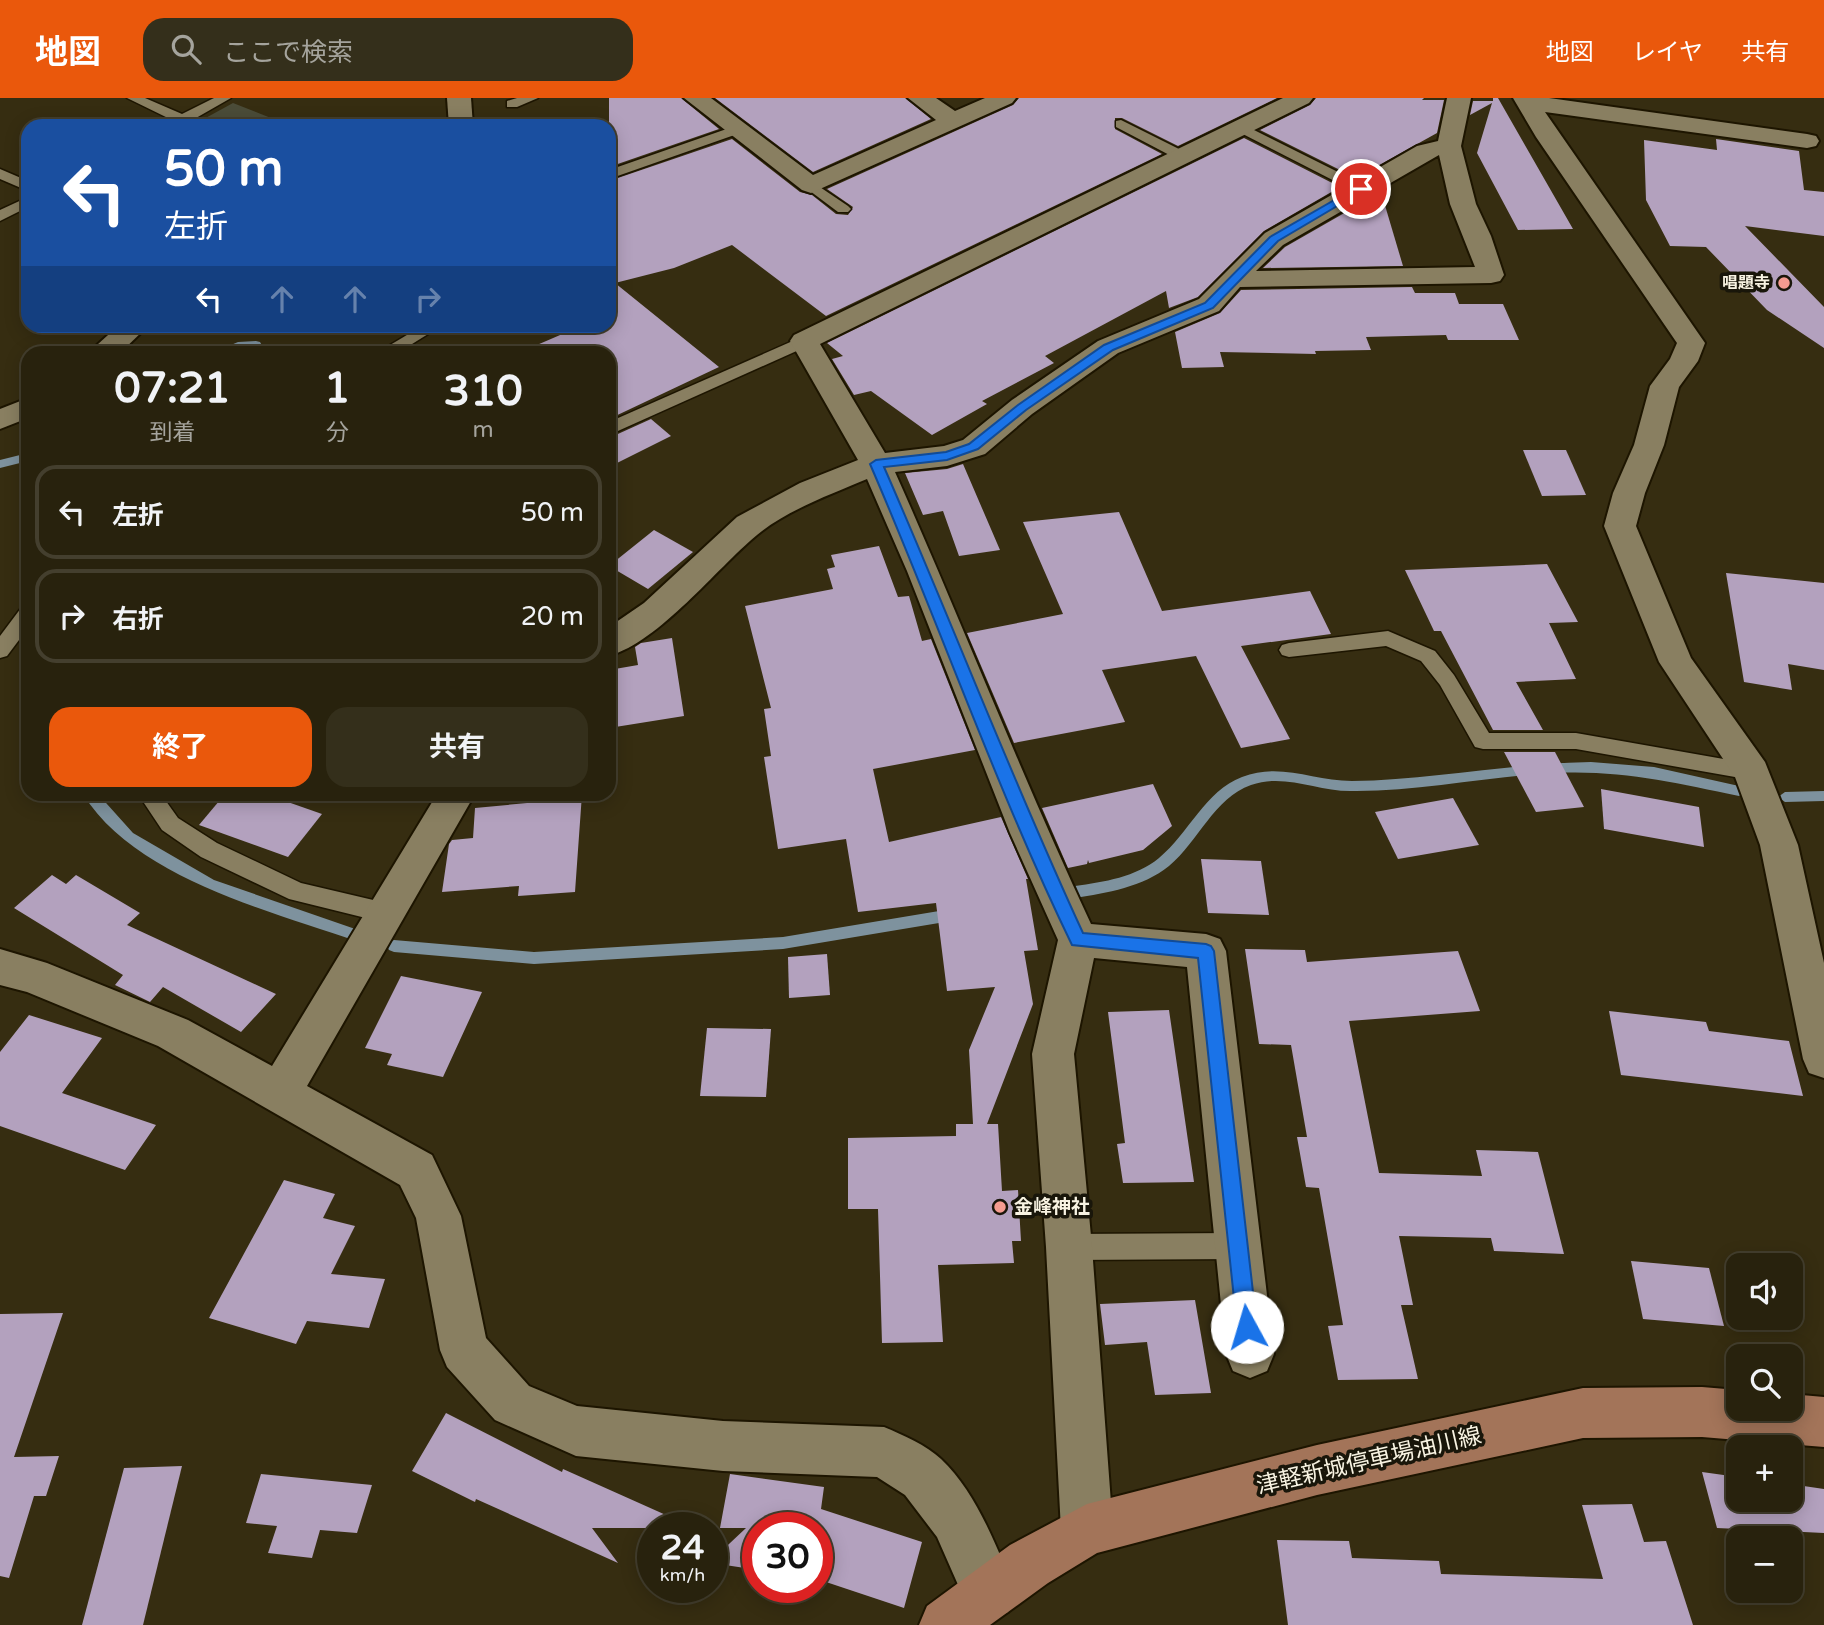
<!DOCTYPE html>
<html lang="ja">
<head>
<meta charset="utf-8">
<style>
	:root { --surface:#28220d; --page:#342f1b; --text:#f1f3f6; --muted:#a5a49d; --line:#443f2e; --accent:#ea580c }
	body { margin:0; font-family:"Varela Round","Noto Sans JP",sans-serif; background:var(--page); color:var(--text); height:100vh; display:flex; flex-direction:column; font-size:26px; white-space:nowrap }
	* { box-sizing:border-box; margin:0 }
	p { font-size:23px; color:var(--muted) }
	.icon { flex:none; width:38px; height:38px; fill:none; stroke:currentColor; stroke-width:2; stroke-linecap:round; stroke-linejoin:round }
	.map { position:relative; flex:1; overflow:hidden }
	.drawer { position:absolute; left:21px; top:248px; width:595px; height:455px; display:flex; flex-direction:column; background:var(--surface); border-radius:21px; box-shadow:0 4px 18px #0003,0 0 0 2px var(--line) }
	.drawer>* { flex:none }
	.banner { position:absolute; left:21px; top:21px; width:595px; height:214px; border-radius:21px; box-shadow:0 4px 18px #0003,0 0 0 2px var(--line); background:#1a4fa0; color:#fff; overflow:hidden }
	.buttons { position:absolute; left:1726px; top:1155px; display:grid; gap:14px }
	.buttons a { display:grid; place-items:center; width:77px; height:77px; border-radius:14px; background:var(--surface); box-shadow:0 4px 18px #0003,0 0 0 2px var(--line); font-size:35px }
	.speed { position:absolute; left:637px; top:1414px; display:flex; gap:14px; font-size:35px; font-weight:700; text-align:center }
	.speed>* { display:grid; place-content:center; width:91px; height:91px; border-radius:50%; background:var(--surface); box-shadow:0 4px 18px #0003,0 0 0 2px var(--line); line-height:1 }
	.speed small { font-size:18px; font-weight:400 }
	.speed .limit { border:10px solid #d22; background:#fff; color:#111 }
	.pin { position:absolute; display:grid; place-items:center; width:60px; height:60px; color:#fff; margin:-30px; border:4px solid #fff; border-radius:50%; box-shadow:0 2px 7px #0007 }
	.me { position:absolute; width:77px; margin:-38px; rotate:354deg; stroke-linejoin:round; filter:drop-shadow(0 0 5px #0008) }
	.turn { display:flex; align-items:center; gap:24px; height:147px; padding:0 28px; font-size:32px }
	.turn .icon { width:91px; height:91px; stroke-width:2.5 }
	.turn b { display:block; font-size:49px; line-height:60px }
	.lanes { display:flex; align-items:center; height:66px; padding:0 28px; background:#0003; justify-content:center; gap:35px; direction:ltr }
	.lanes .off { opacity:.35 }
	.eta { display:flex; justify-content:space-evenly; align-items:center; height:119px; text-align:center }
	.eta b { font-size:42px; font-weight:700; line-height:49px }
	.cta { display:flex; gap:14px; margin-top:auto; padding:14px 28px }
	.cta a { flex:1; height:80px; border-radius:21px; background:var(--accent); color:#fff; font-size:28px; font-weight:700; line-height:80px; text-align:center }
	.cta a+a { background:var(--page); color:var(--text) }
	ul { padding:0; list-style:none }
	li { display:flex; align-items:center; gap:21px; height:94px; margin:0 14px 10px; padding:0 14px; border:4px solid var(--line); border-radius:21px }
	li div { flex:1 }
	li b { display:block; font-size:26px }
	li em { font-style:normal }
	header { display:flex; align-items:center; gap:42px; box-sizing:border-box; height:98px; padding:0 35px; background:var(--accent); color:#fff }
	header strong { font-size:33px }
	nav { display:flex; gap:38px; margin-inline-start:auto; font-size:24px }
	.search { width:490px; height:63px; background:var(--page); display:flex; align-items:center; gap:18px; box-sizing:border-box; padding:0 24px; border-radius:21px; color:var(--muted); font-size:26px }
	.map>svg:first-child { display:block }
</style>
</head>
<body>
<header>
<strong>地図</strong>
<div class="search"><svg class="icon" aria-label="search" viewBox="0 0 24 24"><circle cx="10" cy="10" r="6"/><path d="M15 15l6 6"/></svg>ここで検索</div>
<nav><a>地図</a><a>レイヤ</a><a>共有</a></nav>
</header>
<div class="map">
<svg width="1824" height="1527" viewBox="0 0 1824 1527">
	<rect width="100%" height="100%" fill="#362d11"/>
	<path fill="#4b4c38" d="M233 5 291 28H191Z"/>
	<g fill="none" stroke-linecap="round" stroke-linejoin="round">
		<g fill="#7e929e" fill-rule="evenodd">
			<path d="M256 243 260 244 267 256H257L253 249C238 249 225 256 210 256L238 244Z"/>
			<path d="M28 355V363L0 370V362Z"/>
			<path d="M1591 664 1654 669 1739 688 1746 693 1739 698C1675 685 1622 672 1556 675 1487 678 1419 694 1350 693 1317 693 1284 675 1251 687 1214 700 1198 744 1169 768 1143 789 1107 795 1075 800L1070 798 1068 794 1070 790 1075 788C1104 784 1136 779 1159 760 1189 735 1205 693 1242 679 1280 664 1314 683 1352 683 1432 682 1511 665 1591 664Z"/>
			<path d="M1824 693V703L1785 704 1778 699 1785 694Z"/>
			<path d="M83 696H98L133 735 214 782 361 833 363 837 361 841 356 843C269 813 134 779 83 696Z"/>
			<path d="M957 810 962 812 964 816 962 820 957 822 783 851 534 866 394 854 389 852 387 848 389 844 394 842 534 854 783 839Z"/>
		</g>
	</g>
	<g fill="#b3a1be">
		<path d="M609 0H681L719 31 609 69Z"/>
		<path d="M715 0H905L931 21 813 74Z"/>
		<path d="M1019 0H1277L1178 48 1122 20H1115V31L1162 56 826 218 732 147 674 170 615 185 719 269 609 321V256H516L581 228H609V83L732 41 800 94 812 97 836 116 848 117 853 109 827 91 1013 7Z"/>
		<path d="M1316 0H1424L1422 2H1444L1437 35 1356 80 1260 32 1310 7Z"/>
		<path d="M1493 0H1498L1573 131 1518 132 1477 55 1492 5 1470 17 1473 3H1493Z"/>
		<path d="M1244 40 1340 89 1264 133 1198 199 1169 210 1166 193 1045 258 1054 265 982 303 987 306 932 337 871 293 854 297 832 261 843 258 827 245Z"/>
		<path d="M1716 41 1799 53 1804 92 1824 94V138L1745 128 1824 209V250L1767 212 1706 149 1670 148 1646 102 1644 42 1717 52Z"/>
		<path d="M1381 94 1403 168 1263 170 1285 149Z"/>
		<path d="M1412 189 1415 195H1455L1459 206H1503L1519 242H1448L1446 237 1366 239 1371 252 1315 253 1316 256 1220 254 1224 269 1182 270 1175 234 1220 215 1241 192Z"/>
		<path d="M651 321 671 338 609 369V340Z"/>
		<path d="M1523 352H1566L1586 397 1542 398Z"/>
		<path d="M963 366 1000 452 959 458 943 413 923 417 905 375 947 371Z"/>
		<path d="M1119 414 1162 513 1310 493 1331 536 1241 548 1290 641 1241 650 1196 558 1102 572 1125 624 1014 645 967 535 1063 516 1023 424Z"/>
		<path d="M654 432 693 454 648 491 609 468Z"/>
		<path d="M879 448 898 499 909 498 922 543 931 541 975 652 873 671 889 744 1001 719 1028 781H1026L1038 852 1024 853 1033 906 987 1026H998L1002 1093 1018 1092 1021 1143H1012L1014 1165 938 1167 943 1244 882 1245 878 1111H848V1040L956 1038V1026H973L969 952 995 889 947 893 936 805 858 814 846 741 778 751 764 659 771 658 764 611 771 610 745 508 833 491 827 471 835 469 831 457Z"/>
		<path d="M1547 466 1578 524 1549 525 1576 581 1516 584 1543 632H1493L1441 533H1434L1405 472Z"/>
		<path d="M1726 475 1824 485V572L1788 566 1792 592 1744 584Z"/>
		<path d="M672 540 684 618 609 630V572L638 567 635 549 641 545Z"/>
		<path d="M1504 654H1555L1584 709 1536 714Z"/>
		<path d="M1153 686 1172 728 1143 752 1089 765 1088 762 1087 766 1068 770 1042 710Z"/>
		<path d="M1601 691 1699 709 1704 749 1604 731Z"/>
		<path d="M225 696H265L322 716 288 759 199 727Z"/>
		<path d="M539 696H582L575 794 518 798 519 788 442 794 449 746 452 742 473 740 475 710 538 704Z"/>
		<path d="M1453 700 1479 747 1398 761 1375 714Z"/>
		<path d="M1201 761 1261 763 1269 817 1208 815Z"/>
		<path d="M52 777 66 786 76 777 140 815 127 827 276 896 241 934 163 889 150 904 115 887 123 877 14 810Z"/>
		<path d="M1245 851 1305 852 1307 864 1458 853 1480 913 1349 923 1379 1075 1482 1078 1476 1052 1538 1054 1564 1156 1494 1153 1491 1140 1399 1138 1413 1207H1401L1418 1281 1338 1282 1328 1228 1343 1227 1319 1090 1306 1089 1297 1039H1307L1291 947 1259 946Z"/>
		<path d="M827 856 830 897 789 900 788 859Z"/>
		<path d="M401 878 482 894 443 979 387 967 392 956 365 950Z"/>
		<path d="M1169 912 1194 1084 1123 1085 1117 1046 1125 1045 1108 914Z"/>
		<path d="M1609 913 1706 924 1709 933 1789 943 1803 998 1621 977Z"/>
		<path d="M29 917 102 940 62 995 156 1027 125 1072 0 1028V954Z"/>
		<path d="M707 930 771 931 766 999 700 998Z"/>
		<path d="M284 1082 335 1096 323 1120 355 1128 331 1176 385 1181 369 1230 307 1223 296 1246 209 1220Z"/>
		<path d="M1631 1163 1709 1170 1724 1228 1643 1221Z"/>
		<path d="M1195 1202 1211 1295 1155 1297 1147 1244 1105 1247 1100 1206Z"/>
		<path d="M63 1215 14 1359 59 1358 46 1398H34L9 1480 0 1478V1216Z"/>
		<path d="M446 1315 562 1374 563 1371 695 1430H592L618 1465 476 1401 475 1404 412 1373Z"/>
		<path d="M182 1368 143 1527H82L124 1370Z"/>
		<path d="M1702 1374 1738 1379V1402H1790V1386L1824 1391V1435L1717 1430Z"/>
		<path d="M261 1376 372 1387 357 1435 320 1432 312 1460 268 1455 277 1428 246 1425Z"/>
		<path d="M730 1376 824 1389 821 1411 922 1444 904 1510 817 1481V1430H758V1472L712 1465V1462L746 1430H720Z"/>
		<path d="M1632 1406 1644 1444 1666 1443 1693 1527H1288L1277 1442 1349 1443 1352 1460 1439 1463 1441 1476 1603 1481 1582 1407Z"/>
	</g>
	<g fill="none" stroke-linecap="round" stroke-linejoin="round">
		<defs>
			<g id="service">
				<path d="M127 0H145L182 16 214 0H231L182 28H164L172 22Z"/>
				<path d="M517 0H538L517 9H507V3Z"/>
				<path d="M1121 22 1187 55 1189 58 1182 62 1177 61 1116 29V23Z"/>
				<path d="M1240 25 1366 88 1368 91 1366 94H1356L1235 32 1233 29Z"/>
				<path d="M738 27 745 31 743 34 609 81V72Z"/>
				<path d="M0 71 28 83V93L0 81Z"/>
				<path d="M811 83 848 108 851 111 848 114H838L806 90 804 87 806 84Z"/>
				<path d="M28 99V109L0 123V112Z"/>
				<path d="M422 228H441L396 256H375Z"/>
				<path d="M804 238 812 243 810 247 609 337V324Z"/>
				<path d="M28 508V530L7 558 0 560V538L21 510Z"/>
				<path d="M1388 533 1435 553 1454 577 1489 635H1576L1752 666 1760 668 1763 674 1760 680 1752 682 1576 651H1483L1475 649 1440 587 1421 563 1386 548 1289 559 1282 557 1279 552 1282 547 1289 545Z"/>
				<path d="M138 696H161L178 720 217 745 301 785 386 805 394 808 398 815 394 822 386 825 289 801 201 759 162 732Z"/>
				<path d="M1238 1135 1248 1139 1252 1148 1248 1157 1238 1161 1069 1162 1059 1158 1055 1149 1059 1140 1069 1136Z"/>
			</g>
			<g id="minor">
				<path d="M447 0H471L473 28H449Z"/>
				<path d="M684 0H711L813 77 936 22 908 0H936L955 13 985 0H1016L1012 5 811 95 802 92Z"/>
				<path d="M1283 0H1313L1309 5 820 246 885 355 944 348 963 342 1012 302 1098 243 1199 201 1265 135 1417 48 1438 43 1447 0H1471L1461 48 1476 106 1491 138 1504 177 1500 183 1491 185 1240 189 1219 213 1118 255 1032 316 985 356 947 368 895 374C962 524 1021 677 1091 826L1206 836 1220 841 1226 853 1274 1256 1267 1273 1250 1280 1233 1273 1226 1256 1187 869 1094 860 1074 956 1092 1149 1113 1432 1105 1450 1087 1458 1069 1450 1061 1432 1046 1149 1032 956 1058 842 1010 735 907 473 867 381C834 395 785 413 757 437 716 471 660 543 609 558V529L644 505 737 419 800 385 858 362 790 243 794 237ZM1439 57 1450 106 1475 169 1256 173 1283 147Z"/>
				<path d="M1513 0H1549L1807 36 1816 38 1819 43 1816 48 1807 50 1545 14 1705 245 1698 263 1679 289 1664 347 1645 395 1636 428 1691 560 1765 664 1798 747 1824 865V980L1809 975 1803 961 1760 747 1735 679 1659 564 1604 428 1613 395 1634 347 1650 288 1670 261 1677 245 1536 39Z"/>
				<path d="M118 228H148L119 256H87Z"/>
				<path d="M28 300V320L0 331V311Z"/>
				<path d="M437 696H475L307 988 432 1057 461 1118 486 1240 529 1288 577 1308 723 1323 884 1329C903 1337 926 1347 941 1361 977 1395 997 1450 1016 1495L1008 1514 989 1522 970 1514 937 1439 905 1397 877 1379 723 1373 576 1358 495 1322 447 1269 440 1252 416 1120 400 1087 158 948 27 894 0 887V851L47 865 188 922 272 968Z"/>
			</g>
			<path id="secondary" d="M1702 1289 1738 1292V1311H1790V1296L1824 1299V1349L1702 1339 1583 1340 1317 1397 1097 1455 1048 1485 990 1527H919L927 1508 1010 1447 1087 1406 1317 1347 1583 1290Z"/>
		</defs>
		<use href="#service" stroke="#1d1500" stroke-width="3"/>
		<use href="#minor" stroke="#1d1500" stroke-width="4"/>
		<use href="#secondary" stroke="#1d1500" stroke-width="4"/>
		<use href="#service" fill="#897f61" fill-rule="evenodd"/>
		<use href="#minor" fill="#897f61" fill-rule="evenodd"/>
		<use href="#secondary" fill="#a37459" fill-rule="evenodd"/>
	</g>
	<path fill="#1a73e8" stroke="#114b97" stroke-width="2" d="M1357 89 1366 91 1278 143 1213 210 1113 252 1026 312 978 351 947 362 884 369C952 524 1012 682 1083 835L1206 846 1211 848 1214 853 1257 1229 1254 1236 1247 1239 1240 1236 1237 1229 1198 860 1072 847C996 690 939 525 870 366L876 362 946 354 969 346 1018 307 1104 247 1205 205 1270 139Z"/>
	<g fill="#f59c90" stroke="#19160a" stroke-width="2.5">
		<circle cx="1784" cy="185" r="7"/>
		<circle cx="1000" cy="1109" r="7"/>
	</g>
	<g text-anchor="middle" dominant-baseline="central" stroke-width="7" stroke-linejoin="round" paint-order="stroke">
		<g font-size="16" font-weight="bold" fill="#f8f3e2" stroke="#19160a" text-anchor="end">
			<text x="1770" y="185">唱題寺</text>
		</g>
		<g font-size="19" font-weight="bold" fill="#f8f3e2" stroke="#19160a" text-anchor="start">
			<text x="1014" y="1109">金峰神社</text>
		</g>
		<g font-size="23" fill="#f8f3e2" stroke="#19160a">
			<text transform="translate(1369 1363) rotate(-13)">津軽新城停車場油川線</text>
		</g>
	</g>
</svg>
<div class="buttons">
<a><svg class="icon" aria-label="sound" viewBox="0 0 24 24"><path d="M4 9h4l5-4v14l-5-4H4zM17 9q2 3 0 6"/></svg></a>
<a><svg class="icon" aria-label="search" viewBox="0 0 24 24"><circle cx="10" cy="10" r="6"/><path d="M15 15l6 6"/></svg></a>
<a>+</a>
<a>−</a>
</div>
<div class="speed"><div>24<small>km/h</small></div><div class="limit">30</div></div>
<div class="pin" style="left:1361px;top:91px;background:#d93025"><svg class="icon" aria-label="arrive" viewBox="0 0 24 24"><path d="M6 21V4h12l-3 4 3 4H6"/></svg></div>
<svg class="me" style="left:1247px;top:1229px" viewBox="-20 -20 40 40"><circle r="19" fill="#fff"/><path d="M0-13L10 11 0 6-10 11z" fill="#1a73e8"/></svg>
<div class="banner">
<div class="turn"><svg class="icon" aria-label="left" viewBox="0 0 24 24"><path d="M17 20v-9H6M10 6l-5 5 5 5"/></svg><div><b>50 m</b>左折</div></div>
<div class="lanes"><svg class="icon" aria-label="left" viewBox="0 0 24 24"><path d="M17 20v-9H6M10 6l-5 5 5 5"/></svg><svg class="icon off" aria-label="ahead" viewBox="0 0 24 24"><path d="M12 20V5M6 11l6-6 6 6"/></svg><svg class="icon off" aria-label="ahead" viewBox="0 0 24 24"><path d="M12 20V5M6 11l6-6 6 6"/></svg><svg class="icon off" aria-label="right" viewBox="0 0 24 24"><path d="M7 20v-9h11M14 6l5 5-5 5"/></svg></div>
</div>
<section class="drawer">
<div class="eta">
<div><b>07:21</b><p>到着</p></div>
<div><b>1</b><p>分</p></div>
<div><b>310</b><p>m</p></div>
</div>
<ul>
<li><svg class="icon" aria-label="left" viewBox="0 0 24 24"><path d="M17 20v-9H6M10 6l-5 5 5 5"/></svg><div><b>左折</b></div><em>50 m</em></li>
<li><svg class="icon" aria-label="right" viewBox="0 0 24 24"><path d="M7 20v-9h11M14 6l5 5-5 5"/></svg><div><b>右折</b></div><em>20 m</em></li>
</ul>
<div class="cta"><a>終了</a><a>共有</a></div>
</section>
</div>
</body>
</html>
